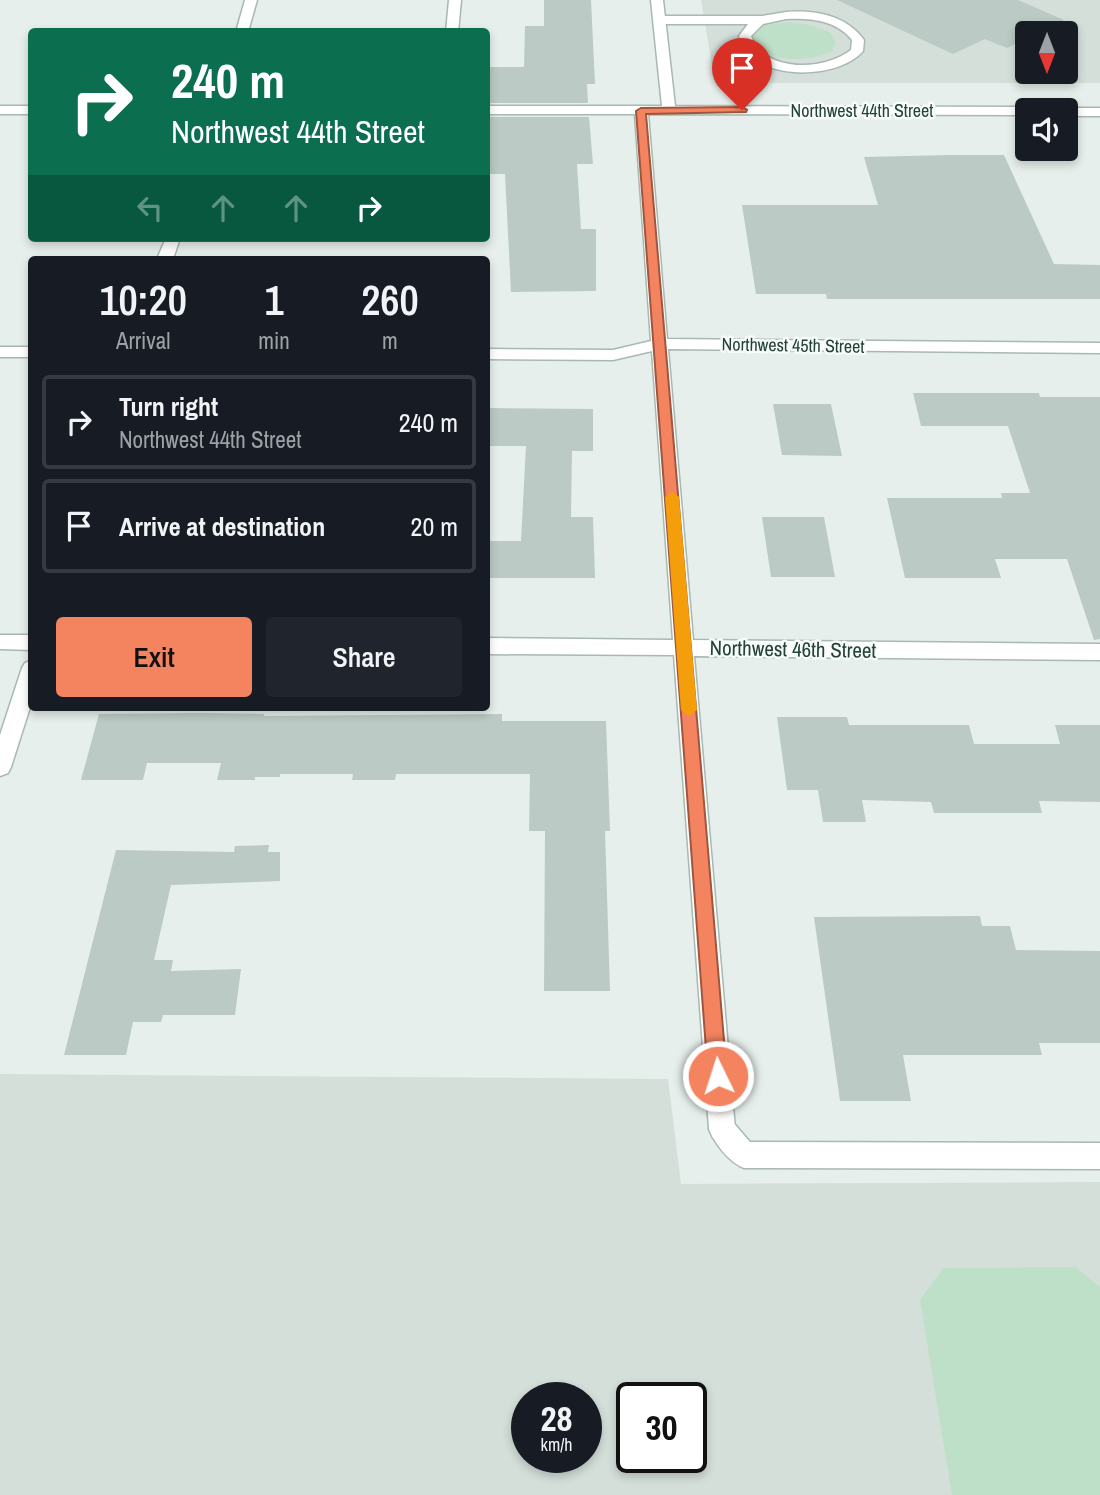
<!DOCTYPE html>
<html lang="en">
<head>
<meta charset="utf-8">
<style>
	:root { --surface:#171b24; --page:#20242c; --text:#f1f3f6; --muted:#9ea1a6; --line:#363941; --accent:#f4845f }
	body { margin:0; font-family:"Archivo Narrow",sans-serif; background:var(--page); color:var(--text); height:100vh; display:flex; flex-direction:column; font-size:26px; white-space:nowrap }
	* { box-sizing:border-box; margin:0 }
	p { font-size:23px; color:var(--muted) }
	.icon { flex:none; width:38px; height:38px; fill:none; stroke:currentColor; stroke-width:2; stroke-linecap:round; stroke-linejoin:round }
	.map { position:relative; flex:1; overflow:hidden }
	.panel { position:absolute; left:28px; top:256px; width:462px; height:455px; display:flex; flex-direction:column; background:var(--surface); border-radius:7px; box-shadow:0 4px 10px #0003 }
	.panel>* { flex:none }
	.top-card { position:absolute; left:28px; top:28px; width:462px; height:214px; border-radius:7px; box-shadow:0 4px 10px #0003; background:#0b6e4f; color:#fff; overflow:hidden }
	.needle { width:46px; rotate:180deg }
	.tools { position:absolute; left:1015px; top:21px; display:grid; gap:14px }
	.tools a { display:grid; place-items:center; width:63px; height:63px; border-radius:7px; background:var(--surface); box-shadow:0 4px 10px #0003; font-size:35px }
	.speed { position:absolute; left:511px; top:1382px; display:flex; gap:14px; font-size:35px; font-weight:700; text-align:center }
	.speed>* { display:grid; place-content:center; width:91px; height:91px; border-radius:50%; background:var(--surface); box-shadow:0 4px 10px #0003; line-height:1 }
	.speed small { font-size:18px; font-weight:400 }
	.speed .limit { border:4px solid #111; border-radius:10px; background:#fff; color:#111 }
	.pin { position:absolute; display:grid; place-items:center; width:60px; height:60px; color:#fff; margin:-72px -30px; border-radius:50% 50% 50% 0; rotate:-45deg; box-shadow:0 0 7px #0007 }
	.pin .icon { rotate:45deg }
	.me { position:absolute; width:77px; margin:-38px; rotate:356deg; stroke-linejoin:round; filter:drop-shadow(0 0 5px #0008) }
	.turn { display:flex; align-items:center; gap:24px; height:147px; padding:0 28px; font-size:32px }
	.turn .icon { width:91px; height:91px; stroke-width:2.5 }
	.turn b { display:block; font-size:49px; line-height:60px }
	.lanes { display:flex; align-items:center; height:66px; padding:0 28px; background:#0003; justify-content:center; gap:35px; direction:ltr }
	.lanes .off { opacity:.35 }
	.eta { display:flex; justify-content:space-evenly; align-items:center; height:119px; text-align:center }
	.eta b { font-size:42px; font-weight:600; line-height:49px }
	.button { display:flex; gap:14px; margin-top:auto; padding:14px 28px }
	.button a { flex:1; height:80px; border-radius:7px; background:var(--accent); color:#111; font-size:28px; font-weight:600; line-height:80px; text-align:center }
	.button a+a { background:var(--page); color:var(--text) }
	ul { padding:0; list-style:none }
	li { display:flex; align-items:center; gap:21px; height:94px; margin:0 14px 10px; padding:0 14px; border:4px solid var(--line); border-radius:7px }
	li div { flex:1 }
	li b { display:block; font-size:26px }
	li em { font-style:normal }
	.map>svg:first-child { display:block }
</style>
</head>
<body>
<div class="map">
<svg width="1100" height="1495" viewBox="0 0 1100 1495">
	<rect width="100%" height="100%" fill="#e6efeb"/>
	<g fill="#d4dfda" fill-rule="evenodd">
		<path d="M701 0H1100V83H715ZM1027 33H1066V72H1027Z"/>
		<path d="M0 1074 668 1079 681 1184 1100 1182V1495H0ZM527 1398H586V1458H527ZM632 1398H691V1458H632Z"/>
	</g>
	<g fill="#bfe0c8">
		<path d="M789 22 810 25 830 32 836 43 831 52C804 62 771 64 750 41L752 31 765 25Z"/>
		<path d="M1076 1267 1100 1287V1495H952L920 1300 943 1268Z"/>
	</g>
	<g fill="#bbcac4">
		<path d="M544 0H591L595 84H587L588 103H486V67H524L525 26H544Z"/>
		<path d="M837 0H1018L1064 20 1038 33H1027V38L1007 48 985 39 953 54Z"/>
		<path d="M486 117H589L593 164H577L581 229H596V291L511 292 505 174H486Z"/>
		<path d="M951 155H1004L1054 264 1100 265V299H827L826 294H756L742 205H878L864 157Z"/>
		<path d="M913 393H1039L1040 397H1100V639L1094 640 1067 559H995L1001 578H905L887 498H1002L1001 493H1030L1008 426H921Z"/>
		<path d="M773 404H831L842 456 782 455Z"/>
		<path d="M486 408 593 409V451H572L571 517H593L595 578H486V541H521L526 446H486Z"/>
		<path d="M762 517H824L835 577H771Z"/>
		<path d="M201 713 264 714V716L502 714V721H606L610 831H605L610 991H544L545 831H529L530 774H396L395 780H352L353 774H280V777H255V780H217L221 763H147L143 780H81L99 714Z"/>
		<path d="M777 717H847L849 725H969L974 744H1060L1055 725H1100V802L1039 801 1042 813H934L931 802 862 800 866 822H823L818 790H787Z"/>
		<path d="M269 845 268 852H280V881L171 885 154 960H173L171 971 241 969 235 1015H163L161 1022H133L126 1055H64L116 850 234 852 235 846Z"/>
		<path d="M980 916 982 926H1010L1016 950 1100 951V1043H1039L1042 1055H903L911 1101H840L814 917Z"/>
	</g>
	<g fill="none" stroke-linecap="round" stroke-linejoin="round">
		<defs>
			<g id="lane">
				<path d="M449 0H461L458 32H446Z"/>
				<path d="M786 12C815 10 846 15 864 40L863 51C840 78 769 81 745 51 742 47 741 41 739 36L748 24H660L654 20 660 16H762ZM786 19C810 18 836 20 852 40L851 50C824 71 765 73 751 36L763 24Z"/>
				<path d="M722 1116 731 1120 750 1142 1100 1143V1169L744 1168C729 1162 715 1144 709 1129L713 1120Z"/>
			</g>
			<g id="street">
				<path d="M245 0H257L248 32H236Z"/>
				<path d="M651 0H663L675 106 1027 107 1033 110H1027V115L648 114 667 339 1100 343V353L668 349 693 640 1100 644V660L694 656 735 1129 731 1138 722 1142 713 1138 709 1129 674 655 486 654V638L673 640 652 351 613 360 486 359V349L613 350 651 341 635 114H486V106H662Z"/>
				<rect x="0" y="106" width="32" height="8"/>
				<path d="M1066 108H1100V116H1066V110H1061Z"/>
				<path d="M166 238H180L173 259H157Z"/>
				<rect x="0" y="347" width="32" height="10"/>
				<path d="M0 635H32V650L0 649Z"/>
				<path d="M32 660V701L11 767 8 773 0 776V735L22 668 25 663Z"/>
			</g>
		</defs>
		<use href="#lane" stroke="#a8b8b2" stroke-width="3"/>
		<use href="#street" stroke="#a8b8b2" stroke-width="3"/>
		<use href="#lane" fill="#fff" fill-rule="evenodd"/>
		<use href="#street" fill="#fff" fill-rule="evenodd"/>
	</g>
	<path fill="#f4845f" stroke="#9f563e" stroke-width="2" d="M742 107 747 110 746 112 646 114 727 1076 724 1082 718 1085 711 1082 708 1076 636 111 641 108Z"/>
	<path fill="#f59e0b" d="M672 492 679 497 697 710 689 716 681 710 665 497Z"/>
	<g text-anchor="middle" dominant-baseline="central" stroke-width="5" stroke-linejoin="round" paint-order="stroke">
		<g font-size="18" fill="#24423a" stroke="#f7fbf9">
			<text x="862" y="110">Northwest 44th Street</text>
			<text transform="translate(793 345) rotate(1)">Northwest 45th Street</text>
		</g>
		<g font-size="21" fill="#24423a" stroke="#f7fbf9">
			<text transform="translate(793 649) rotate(1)">Northwest 46th Street</text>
		</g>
	</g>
</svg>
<div class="tools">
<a><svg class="needle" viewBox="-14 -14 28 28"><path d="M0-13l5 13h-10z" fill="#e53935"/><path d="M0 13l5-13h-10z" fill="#9ea1a6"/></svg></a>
<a><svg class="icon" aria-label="sound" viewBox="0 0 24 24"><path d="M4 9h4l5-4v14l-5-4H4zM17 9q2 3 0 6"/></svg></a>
</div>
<div class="speed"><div>28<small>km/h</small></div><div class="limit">30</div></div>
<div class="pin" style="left:742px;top:110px;background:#d93025"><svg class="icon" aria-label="arrive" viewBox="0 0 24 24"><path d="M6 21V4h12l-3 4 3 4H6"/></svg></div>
<svg class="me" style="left:718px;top:1076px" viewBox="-20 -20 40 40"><circle r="17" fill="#f4845f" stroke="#fff" stroke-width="3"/><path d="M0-11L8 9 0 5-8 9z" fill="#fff"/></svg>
<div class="top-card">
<div class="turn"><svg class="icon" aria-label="right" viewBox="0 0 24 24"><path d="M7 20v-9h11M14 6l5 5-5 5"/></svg><div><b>240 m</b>Northwest 44th Street</div></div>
<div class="lanes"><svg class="icon off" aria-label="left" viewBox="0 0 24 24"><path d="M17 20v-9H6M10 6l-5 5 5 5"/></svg><svg class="icon off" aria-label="ahead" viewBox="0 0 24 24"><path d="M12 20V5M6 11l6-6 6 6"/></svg><svg class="icon off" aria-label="ahead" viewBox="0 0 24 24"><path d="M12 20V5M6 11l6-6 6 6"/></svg><svg class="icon" aria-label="right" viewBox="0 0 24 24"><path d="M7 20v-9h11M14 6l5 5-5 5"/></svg></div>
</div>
<section class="panel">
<div class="eta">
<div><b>10:20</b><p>Arrival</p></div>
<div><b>1</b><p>min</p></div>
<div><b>260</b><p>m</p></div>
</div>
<ul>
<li><svg class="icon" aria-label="right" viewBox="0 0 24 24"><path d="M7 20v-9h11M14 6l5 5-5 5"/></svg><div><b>Turn right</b><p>Northwest 44th Street</p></div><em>240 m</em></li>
<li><svg class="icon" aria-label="arrive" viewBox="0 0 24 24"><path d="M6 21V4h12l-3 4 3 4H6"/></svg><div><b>Arrive at destination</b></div><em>20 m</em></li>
</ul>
<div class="button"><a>Exit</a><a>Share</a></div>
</section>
</div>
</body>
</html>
